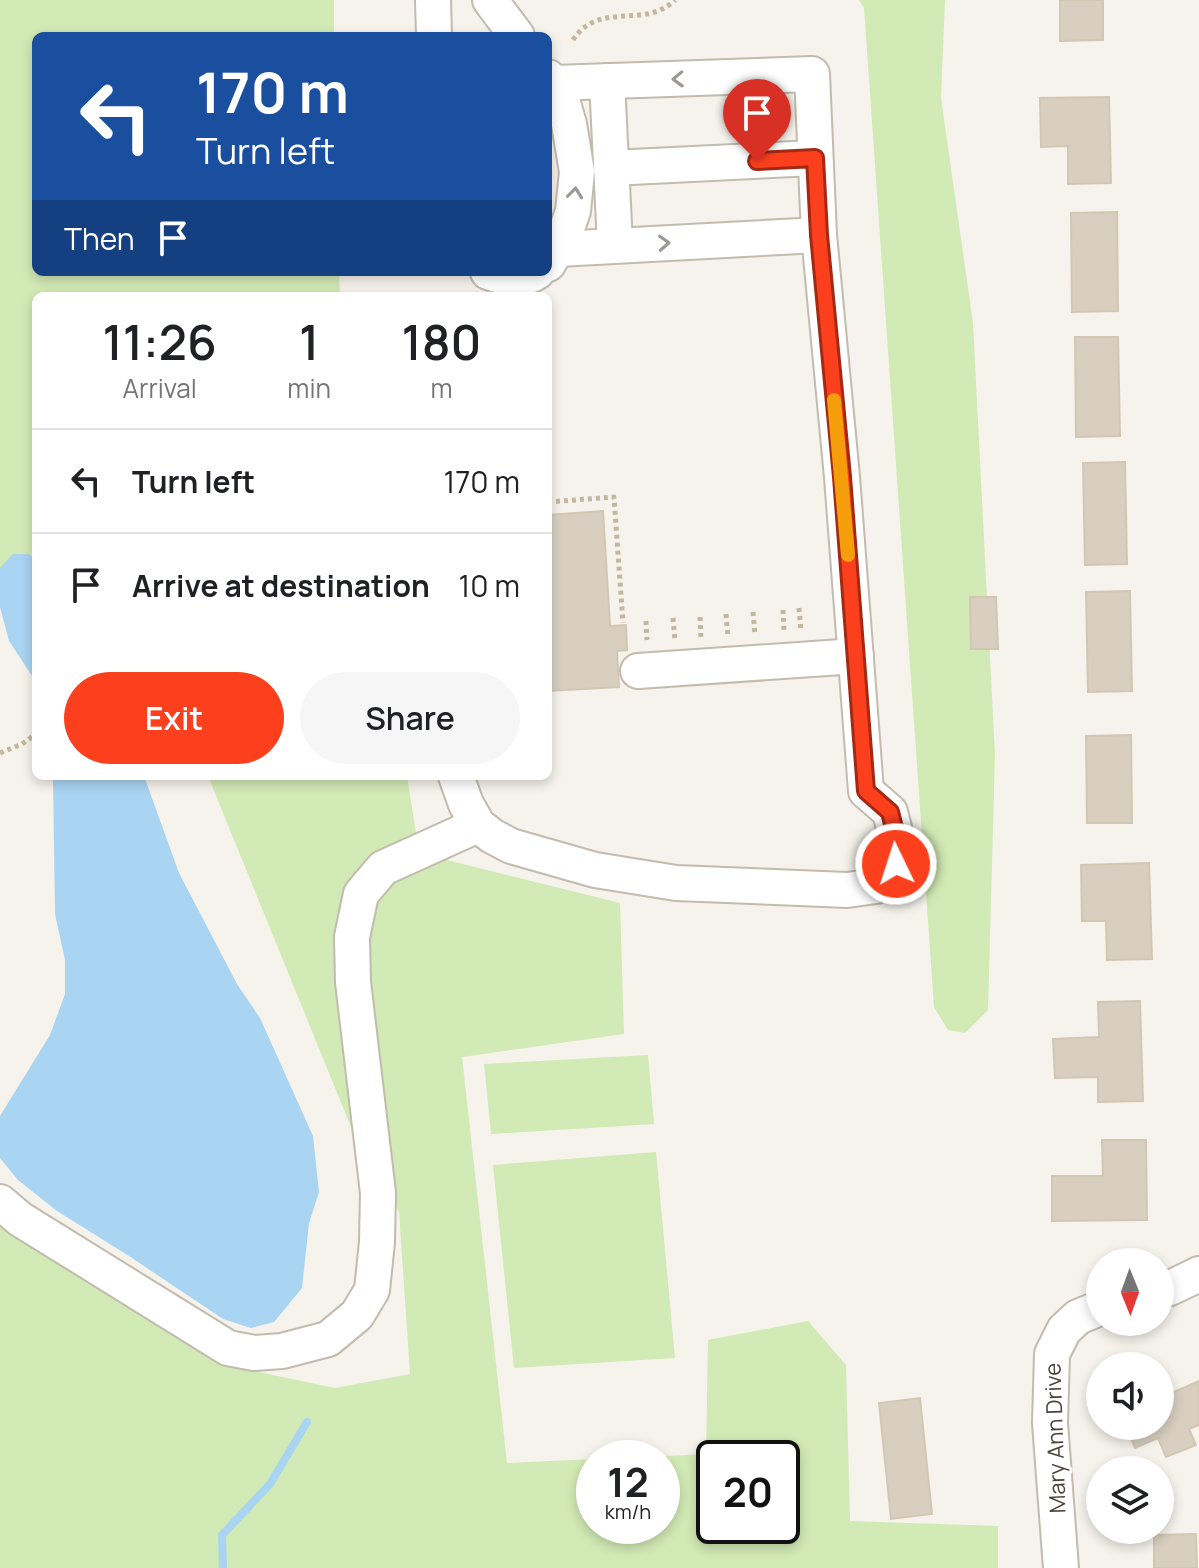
<!DOCTYPE html>
<html lang="en">
<head>
<meta charset="utf-8">
<style>
	:root { --surface:#fff; --page:#f6f6f6; --text:#202124; --muted:#757577; --line:#e0e0e0; --accent:#fc3f1d }
	body { margin:0; font-family:Manrope,sans-serif; background:var(--page); color:var(--text); height:100vh; display:flex; flex-direction:column; font-size:30px; white-space:nowrap }
	* { box-sizing:border-box; margin:0 }
	p { font-size:26px; color:var(--muted) }
	.icon { flex:none; width:44px; height:44px; fill:none; stroke:currentColor; stroke-width:2; stroke-linecap:round; stroke-linejoin:round }
	.map { position:relative; flex:1; overflow:hidden }
	.sheet { position:absolute; left:32px; top:292px; width:520px; height:488px; display:flex; flex-direction:column; background:var(--surface); border-radius:12px; box-shadow:0 4px 12px #0003 }
	.sheet>* { flex:none }
	.top-card { position:absolute; left:32px; top:32px; width:520px; height:244px; border-radius:12px; box-shadow:0 4px 12px #0003; background:#1a4fa0; color:#fff; overflow:hidden }
	.needle { width:52px; rotate:179deg }
	.tools { position:absolute; left:1086px; top:1248px; display:grid; gap:16px }
	.tools a { display:grid; place-items:center; width:88px; height:88px; border-radius:50%; background:var(--surface); box-shadow:0 4px 12px #0003; font-size:40px }
	.speed { position:absolute; left:576px; top:1440px; display:flex; gap:16px; font-size:40px; font-weight:700; text-align:center }
	.speed>* { display:grid; place-content:center; width:104px; height:104px; border-radius:50%; background:var(--surface); box-shadow:0 4px 12px #0003; line-height:1 }
	.speed small { font-size:20px; font-weight:400 }
	.speed .limit { border:4px solid #111; border-radius:12px; background:#fff; color:#111 }
	.pin { position:absolute; display:grid; place-items:center; width:68px; height:68px; color:#fff; margin:-82px -34px; border-radius:50% 50% 50% 0; rotate:-45deg; box-shadow:0 0 8px #0007 }
	.pin .icon { rotate:45deg }
	.me { position:absolute; width:88px; margin:-44px; rotate:356deg; stroke-linejoin:round; filter:drop-shadow(0 0 6px #0008) }
	.turn { display:flex; align-items:center; gap:28px; height:168px; padding:0 32px; font-size:36px }
	.turn .icon { width:104px; height:104px; stroke-width:2.5 }
	.turn b { display:block; font-size:56px; line-height:68px }
	.then { display:flex; align-items:center; height:76px; padding:0 32px; background:#0003; gap:16px; font-size:30px }
	.eta { display:flex; justify-content:space-evenly; align-items:center; height:136px; text-align:center }
	.eta b { font-size:48px; font-weight:600; line-height:56px }
	.cta { display:flex; gap:16px; margin-top:auto; padding:16px 32px }
	.cta a { flex:1; height:92px; border-radius:48px; background:var(--accent); color:#fff; font-size:32px; font-weight:600; line-height:92px; text-align:center }
	.cta a+a { background:var(--page); color:var(--text) }
	ul { padding:0; list-style:none }
	li { display:flex; align-items:center; gap:24px; height:104px; padding:0 32px; border-top:2px solid var(--line) }
	li div { flex:1 }
	li b { display:block; font-size:30px }
	li em { font-style:normal }
	.map>svg:first-child { display:block }
</style>
</head>
<body>
<div class="map">
<svg width="1199" height="1568" viewBox="0 0 1199 1568">
	<rect width="100%" height="100%" fill="#f6f3ec"/>
	<g fill="#d2eab5" fill-rule="evenodd">
		<path d="M0 0H334V36H36V272H339L340 296H36V590L0 596Z"/>
		<path d="M859 0H945L941 98 973 323 995 755 988 1010 965 1033 948 1030 934 1007 864 8Z"/>
		<path d="M208 776H407L419 853 620 903 624 1034 462 1057 507 1463 594 1459V1526H662V1458H627L706 1454 708 1340 808 1321 846 1365 850 1521 998 1526V1568H0V1217L235 1367 335 1388 410 1374 399 1212 353 1132ZM714 1458H782V1526H714Z"/>
		<path d="M648 1055 654 1124 491 1134 484 1064Z"/>
		<path d="M656 1152 675 1358 514 1368 493 1165Z"/>
	</g>
	<g fill="#a9d4f2">
		<path d="M13 554H28L36 559V682L9 641 0 607V568Z"/>
		<path d="M53 776H144L179 873 237 984 260 1018 313 1136 319 1192 309 1223 302 1288 274 1322 251 1328 223 1319 129 1256 57 1211 18 1180 0 1158V1116L50 1035 65 994V960L55 914Z"/>
	</g>
	<g fill="none" stroke-linecap="round" stroke-linejoin="round">
		<path stroke="#a9d4f2" stroke-width="8" d="M223 1568 222 1535 270 1484 307 1422"/>
	</g>
	<g fill="#d8cfc1" stroke="#d3c7b4" stroke-width="2">
		<path d="M1060 0H1103V40L1060 41Z"/>
		<path d="M1109 97 1111 183 1068 184V146L1041 147 1040 98Z"/>
		<path d="M1117 212 1118 311 1072 312 1071 213Z"/>
		<path d="M1075 337H1118L1120 436 1076 437Z"/>
		<path d="M1125 462 1127 564 1085 565 1083 463Z"/>
		<path d="M603 511 610 626 626 625 627 650 617 651 619 687 548 691V515Z"/>
		<path d="M1130 591 1132 691 1088 692 1086 592Z"/>
		<path d="M970 597H996L998 649H971Z"/>
		<path d="M1131 735 1132 823H1087L1086 736Z"/>
		<path d="M1149 863 1152 959 1107 960 1106 921H1082L1081 865Z"/>
		<path d="M1140 1001 1143 1101 1098 1102V1077L1055 1078 1053 1039 1099 1037 1098 1002Z"/>
		<path d="M1102 1140H1146L1147 1220 1052 1221V1176H1103Z"/>
		<path d="M1199 1381V1425L1189 1429 1196 1445 1166 1457 1158 1438 1135 1448 1127 1429 1133 1426H1160V1398Z"/>
		<path d="M920 1398 932 1514 891 1519 879 1403Z"/>
		<path d="M1196 1534 1197 1568H1154V1535Z"/>
	</g>
	<g fill="none" stroke-linecap="round" stroke-linejoin="round">
		<defs>
			<g id="minor">
				<path d="M433 0 434 36"/>
				<path d="M490 0 517 36"/>
				<path d="M548 77 560 93 569 124 577 172 573 211 564 237 548 264"/>
				<path d="M607 81 615 245"/>
				<path d="M611 168 815 158"/>
				<path d="M558 249 819 235"/>
				<path d="M488 272C505 278 520 283 537 272"/>
				<path d="M638 671 856 656"/>
				<path d="M456 776 466 804 478 825 492 836 511 846 595 870 676 883 847 890 876 886 888 880 896 864V836L890 812 866 791 842 477 819 235 812 74 553 83"/>
				<path d="M0 1202 20 1219 228 1348 254 1353 282 1351 328 1339 357 1315 372 1290 377 1242 378 1193 353 982 352 937 361 894 383 868 478 825"/>
				<path d="M1160 1291 1170 1288 1199 1274"/>
				<path d="M1061 1568 1050 1423 1052 1354 1064 1330 1078 1317 1100 1308"/>
			</g>
		</defs>
		<use href="#minor" stroke="#c2bbae" stroke-width="38"/>
		<g stroke="#c4b79f" stroke-width="5" stroke-dasharray="4 4" stroke-linecap="butt">
			<path d="M573 40C599 0 644 30 675 0"/>
			<path d="M548 502 614 497 623 623"/>
			<path d="M799 608 801 631"/>
			<path d="M783 610 784 632"/>
			<path d="M753 612 755 635"/>
			<path d="M726 614 728 637"/>
			<path d="M700 617 701 640"/>
			<path d="M673 618 675 641"/>
			<path d="M646 621 647 640"/>
			<path d="M0 753 22 744 36 734"/>
		</g>
		<use href="#minor" stroke="#fff" stroke-width="34"/>
	</g>
	<defs><path id="oneway-chevron" d="M-2-3.5L2.5 0L-2 3.5" fill="none" stroke-width="1.6" stroke-linecap="round" stroke-linejoin="round" transform="scale(2)"/></defs>
	<g stroke="#9c9892">
		<use href="#oneway-chevron" transform="translate(678 79) rotate(178)"/>
		<use href="#oneway-chevron" transform="translate(575 193) rotate(-84)"/>
		<use href="#oneway-chevron" transform="translate(664 243) rotate(-3)"/>
	</g>
	<g fill="none" stroke-linecap="round" stroke-linejoin="round">
		<defs>
			<path id="route" d="M757 161 815 158 819 235 842 477 866 791 890 812 896 836V864"/>
		</defs>
		<use href="#route" stroke="#a42913" stroke-width="20"/>
		<use href="#route" stroke="#fc3f1d" stroke-width="14"/>
		<path stroke="#f59e0b" stroke-width="14" d="M834 400 848 555"/>
	</g>
	<g text-anchor="middle" dominant-baseline="central" stroke-width="6" stroke-linejoin="round" paint-order="stroke">
		<g font-size="22" fill="#4b4439" stroke="#fff">
			<text transform="translate(1055 1438) rotate(-92)">Mary Ann Drive</text>
		</g>
	</g>
</svg>
<div class="tools">
<a><svg class="needle" viewBox="-14 -14 28 28"><path d="M0-13l5 13h-10z" fill="#e53935"/><path d="M0 13l5-13h-10z" fill="#757577"/></svg></a>
<a><svg class="icon" aria-label="sound" viewBox="0 0 24 24"><path d="M4 9h4l5-4v14l-5-4H4zM17 9q2 3 0 6"/></svg></a>
<a><svg class="icon" aria-label="layers" viewBox="0 0 24 24"><path d="M12 4l9 5-9 5-9-5zM3 14l9 5 9-5"/></svg></a>
</div>
<div class="speed"><div>12<small>km/h</small></div><div class="limit">20</div></div>
<div class="pin" style="left:757px;top:161px;background:#d93025"><svg class="icon" aria-label="arrive" viewBox="0 0 24 24"><path d="M6 21V4h12l-3 4 3 4H6"/></svg></div>
<svg class="me" style="left:896px;top:864px" viewBox="-20 -20 40 40"><circle r="17" fill="#fc3f1d" stroke="#fff" stroke-width="3"/><path d="M0-11L8 9 0 5-8 9z" fill="#fff"/></svg>
<div class="top-card">
<div class="turn"><svg class="icon" aria-label="left" viewBox="0 0 24 24"><path d="M17 20v-9H6M10 6l-5 5 5 5"/></svg><div><b>170 m</b>Turn left</div></div>
<div class="then">Then<svg class="icon" aria-label="arrive" viewBox="0 0 24 24"><path d="M6 21V4h12l-3 4 3 4H6"/></svg></div>
</div>
<section class="sheet">
<div class="eta">
<div><b>11:26</b><p>Arrival</p></div>
<div><b>1</b><p>min</p></div>
<div><b>180</b><p>m</p></div>
</div>
<ul>
<li><svg class="icon" aria-label="left" viewBox="0 0 24 24"><path d="M17 20v-9H6M10 6l-5 5 5 5"/></svg><div><b>Turn left</b></div><em>170 m</em></li>
<li><svg class="icon" aria-label="arrive" viewBox="0 0 24 24"><path d="M6 21V4h12l-3 4 3 4H6"/></svg><div><b>Arrive at destination</b></div><em>10 m</em></li>
</ul>
<div class="cta"><a>Exit</a><a>Share</a></div>
</section>
</div>
</body>
</html>
